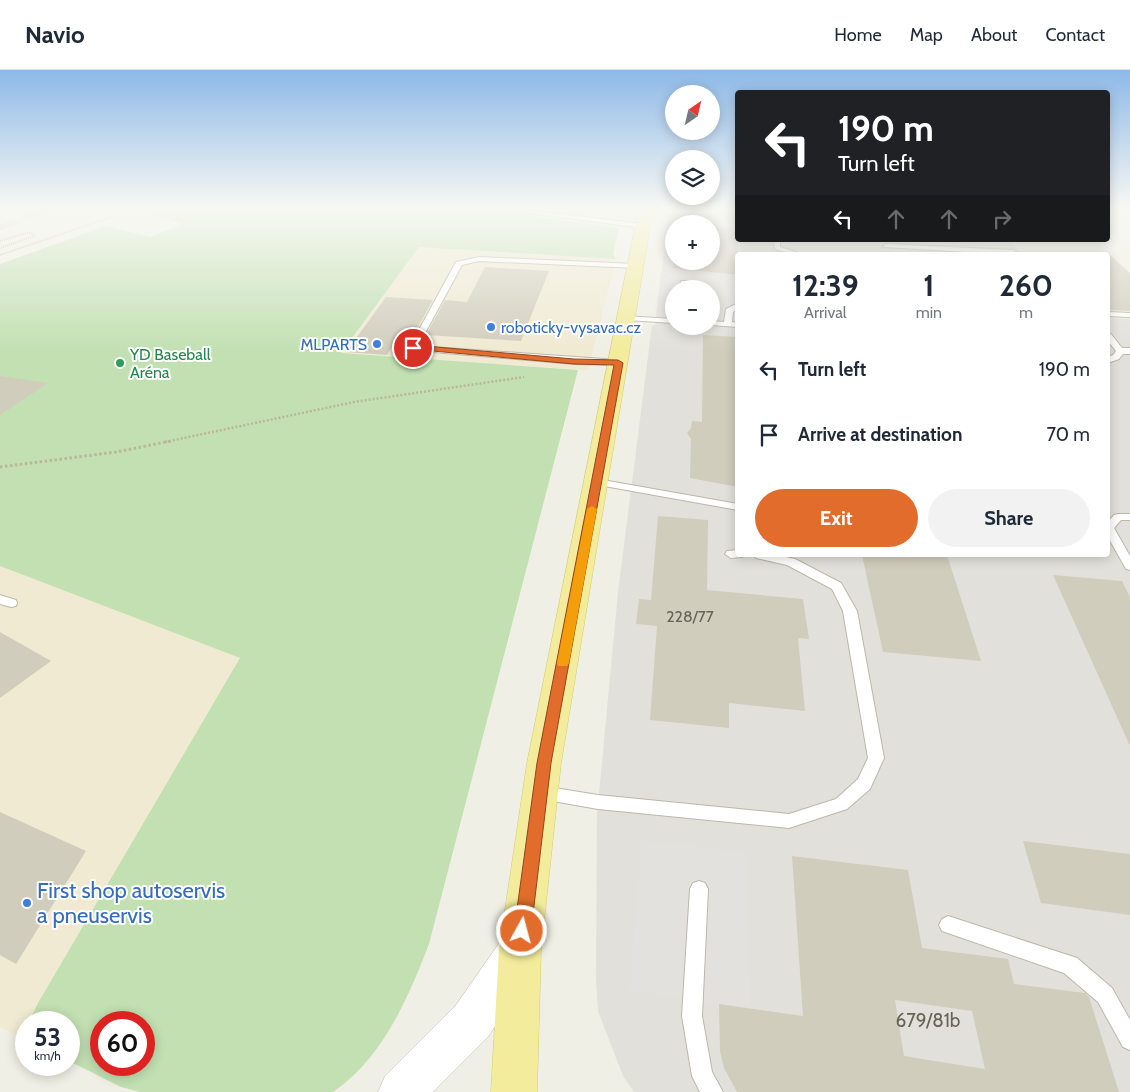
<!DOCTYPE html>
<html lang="en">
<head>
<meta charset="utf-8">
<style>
	:root { --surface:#fff; --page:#f2f2f3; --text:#1f2937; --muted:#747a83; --line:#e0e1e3; --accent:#e16c2b }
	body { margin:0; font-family:Cabin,sans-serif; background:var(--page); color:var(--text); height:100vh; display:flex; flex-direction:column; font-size:19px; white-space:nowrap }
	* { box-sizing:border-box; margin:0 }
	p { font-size:16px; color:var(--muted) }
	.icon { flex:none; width:28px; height:28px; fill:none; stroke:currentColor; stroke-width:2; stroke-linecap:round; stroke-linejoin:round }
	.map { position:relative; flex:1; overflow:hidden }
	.drawer { position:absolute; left:735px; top:182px; width:375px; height:305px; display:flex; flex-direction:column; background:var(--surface); border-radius:5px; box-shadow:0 2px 12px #0003 }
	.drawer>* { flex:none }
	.guide { position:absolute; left:735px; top:20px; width:375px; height:152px; border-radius:5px; box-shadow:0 2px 12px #0003; background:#202124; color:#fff; overflow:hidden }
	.needle { width:32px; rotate:34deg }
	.controls { position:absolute; left:665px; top:15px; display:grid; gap:10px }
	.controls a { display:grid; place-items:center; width:55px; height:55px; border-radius:50%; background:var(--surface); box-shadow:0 2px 12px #0003; font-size:25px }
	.speed { position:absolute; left:15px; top:941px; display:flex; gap:10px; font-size:25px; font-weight:700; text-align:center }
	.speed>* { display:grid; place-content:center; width:65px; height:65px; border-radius:50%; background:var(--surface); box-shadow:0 2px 12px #0003; line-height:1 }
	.speed small { font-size:12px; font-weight:400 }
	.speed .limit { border:8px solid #d22; background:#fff; color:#111 }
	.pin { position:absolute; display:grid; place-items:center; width:42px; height:42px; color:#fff; margin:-21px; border:2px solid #fff; border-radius:50%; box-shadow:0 1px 5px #0007 }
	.me { position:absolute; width:55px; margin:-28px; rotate:7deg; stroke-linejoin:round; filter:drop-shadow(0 0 4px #0008) }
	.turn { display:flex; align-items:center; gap:18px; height:105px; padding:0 20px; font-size:22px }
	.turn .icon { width:65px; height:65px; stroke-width:2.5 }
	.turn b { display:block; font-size:35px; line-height:42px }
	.lanes { display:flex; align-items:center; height:48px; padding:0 20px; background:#0003; justify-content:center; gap:25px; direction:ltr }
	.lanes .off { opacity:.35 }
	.eta { display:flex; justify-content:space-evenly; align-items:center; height:85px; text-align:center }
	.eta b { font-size:30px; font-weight:800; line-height:35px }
	.cta { display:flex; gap:10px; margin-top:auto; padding:10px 20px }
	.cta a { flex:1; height:58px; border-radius:30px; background:var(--accent); color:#fff; font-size:20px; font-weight:800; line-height:58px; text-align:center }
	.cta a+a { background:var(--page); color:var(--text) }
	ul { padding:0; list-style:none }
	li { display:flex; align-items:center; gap:15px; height:65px; padding:0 20px }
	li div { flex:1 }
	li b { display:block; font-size:19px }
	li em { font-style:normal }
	header { display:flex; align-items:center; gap:30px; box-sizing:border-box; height:70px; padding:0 25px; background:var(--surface); border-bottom:1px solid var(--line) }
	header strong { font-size:24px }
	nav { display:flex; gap:28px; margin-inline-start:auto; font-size:18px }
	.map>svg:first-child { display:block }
</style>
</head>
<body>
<header>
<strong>Navio</strong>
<nav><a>Home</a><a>Map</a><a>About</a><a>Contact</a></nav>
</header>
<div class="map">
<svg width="1130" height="1022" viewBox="0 0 1130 1022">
	<rect width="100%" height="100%" fill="#f0efe5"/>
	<g fill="#f0ead2">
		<path d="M419 177 616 189 588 300 341 284Z"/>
		<path d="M0 496 240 588 38 933 29 952H26L21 967 0 957Z"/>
	</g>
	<path fill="#e2e0da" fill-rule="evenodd" d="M669 139H737L738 170H1011L1022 185H738V485H1108V248L1130 249V1022H634L623 1006 598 941 596 910 597 745 618 522 652 255H655ZM674 154H711V191H674ZM674 219H711V256H674Z"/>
	<path fill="#c2e0b2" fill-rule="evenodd" d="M154 139H479L619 158 613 184 616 189 419 177 341 283 578 300 429 874C408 928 383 988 333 1022H140L121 1017 69 991V952H29L38 933 240 588 0 496V194L106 156 150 167 183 154 143 142ZM101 952H144V995H101Z"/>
	<g fill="#e2e1dd">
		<path d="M661 201 690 204V213L714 215V249H711V219H674V246L656 245Z"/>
		<path d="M642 770 745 783 750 938 630 920Z"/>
	</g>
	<g fill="#d1cdbc" fill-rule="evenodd">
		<path d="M676 144 710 146 709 152 714 153V158L738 159V205L673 198 674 184V191H711V154H676Z"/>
		<path d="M1108 183 1130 203V241L1108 240Z"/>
		<path d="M485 197 549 201 521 271 426 265 445 230 467 232Z"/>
		<path d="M386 227 433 230 414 264H400L387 285 346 282Z"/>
		<path d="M703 265 738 267V417L690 408 691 369 687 363 691 358 692 351 702 352Z"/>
		<path d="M0 306 48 313 0 345Z"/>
		<path d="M658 446 708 450 707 520 803 529 809 569 798 568 805 641 729 633V658L650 650 657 556 636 554 639 529 651 530Z"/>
		<path d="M862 485H947L981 591 883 582Z"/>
		<path d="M1053 505 1122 511 1130 527V676Z"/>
		<path d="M0 562 51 591 0 628Z"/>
		<path d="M0 742 86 781 16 894 0 885Z"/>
		<path d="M1023 771 1130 784V845L1041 833Z"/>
		<path d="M792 786 908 800 922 878 1008 889 1014 914 1085 923 1089 927 1119 1022H737L724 998 720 981 719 934 803 946ZM895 930 972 941 985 999 904 986Z"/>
	</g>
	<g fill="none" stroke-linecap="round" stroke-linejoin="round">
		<defs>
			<g id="service">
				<path d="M139 139 131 143 128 141 131 139Z"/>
				<path d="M498 139H517L643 154 646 156 643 158Z"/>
				<path d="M774 170H780V177L805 185H794L775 179Z"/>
				<path d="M886 174 1013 180 1016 182 1013 184 974 182 975 185H969L967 182 884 177 883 176Z"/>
				<path d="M479 187 636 194 640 196 636 198 479 191 462 195 418 276 618 290 622 293 621 295 574 294 410 280 409 278 456 192Z"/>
				<path d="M681 211H687L688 219H680Z"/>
				<path d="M738 233V239L733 242 732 252 738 253V257L711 255V251L724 252 726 239Z"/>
				<path d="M1108 242 1130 243V247L1108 246Z"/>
				<path d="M624 246 674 249V253L627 250H624Z"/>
				<path d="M1108 263 1111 264 1122 278H1130V284H1123L1119 289 1108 293V287L1113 285 1116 281 1108 271Z"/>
				<path d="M597 409 738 434V440L593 414 592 412Z"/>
				<path d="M1118 444H1130V450H1121L1114 458 1130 486V500L1126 499 1108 467V452L1114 445Z"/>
				<path d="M738 480V485H743L742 487 731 488 725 484 727 481Z"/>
				<path d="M754 485H777L795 489 841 513 857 541 884 688 870 719 847 739 789 758 598 739 536 728 534 723 536 718 542 716 598 725 789 744 836 729 858 709 868 688 843 541 832 519 787 495 756 488Z"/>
				<path d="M0 525 16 530 17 533 16 536 11 537 0 534Z"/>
				<path d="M699 811 705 813 708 819 702 946 712 1002 723 1022H700L692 1006 682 946 690 819 693 813Z"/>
				<path d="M948 846 1077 888 1112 918 1130 950V980L1123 977 1098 932 1064 903 942 861 939 855 942 849Z"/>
			</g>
			<path id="tertiary" d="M517 863 532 869 538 884 532 899 488 967 433 1022H378L385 1006 456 935 502 869Z"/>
			<path id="primary" d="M639 139H653L561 693 541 880 537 1022H491L499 880 527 693Z"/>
		</defs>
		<use href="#service" stroke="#bbb8a9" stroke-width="2"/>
		<use href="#tertiary" stroke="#bbb8a9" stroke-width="1"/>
		<use href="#primary" stroke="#d5cc6e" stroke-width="1"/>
		<g stroke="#bbb69c" stroke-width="2" stroke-dasharray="1 1" stroke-linecap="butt">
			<path d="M0 156 46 139"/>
			<path d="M0 159 56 139"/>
			<path d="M0 171 26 163 33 164 34 166 0 178"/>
			<path d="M0 185 114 146"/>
		</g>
		<path stroke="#bbb69c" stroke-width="2.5" stroke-dasharray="2 2" stroke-linecap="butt" d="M165 372 354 332 524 307"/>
		<path stroke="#bbb69c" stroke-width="3" stroke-dasharray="2.5 2.5" stroke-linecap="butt" d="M0 397 116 382 171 371"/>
		<use href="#service" fill="#fff" fill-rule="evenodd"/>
		<use href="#tertiary" fill="#fff" fill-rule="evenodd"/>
		<use href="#primary" fill="#f2ec9c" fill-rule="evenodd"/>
	</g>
	<linearGradient id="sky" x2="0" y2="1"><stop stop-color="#8eb9e8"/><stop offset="0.49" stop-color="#f8f8f3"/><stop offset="1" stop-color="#f8f8f3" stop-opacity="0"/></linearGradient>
	<rect width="1130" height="282" fill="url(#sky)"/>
	<path fill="#e16c2b" stroke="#92461c" d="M413 275 574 289 618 290 623 293 551 693 531 861 528 867 522 869 516 867 514 861 537 693 614 295 574 294 411 279 409 278Z"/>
	<path fill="#f59e0b" d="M592 436 597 439 569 593 567 596H558L557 593 587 439Z"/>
	<g fill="#3f7fe0" stroke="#fff" stroke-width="2">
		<circle cx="491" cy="257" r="5"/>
		<circle cx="377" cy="274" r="5"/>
		<circle cx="27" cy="833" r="5"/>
	</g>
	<circle fill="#2e9e5b" stroke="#fff" stroke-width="2" cx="120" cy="293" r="5"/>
	<g text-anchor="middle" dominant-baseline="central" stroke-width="4" stroke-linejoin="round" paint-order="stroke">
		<g font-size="16" fill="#366cbe" stroke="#fff" text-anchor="start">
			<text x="501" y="257">roboticky-vysavac.cz</text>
			<text x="367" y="274" text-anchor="end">MLPARTS</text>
		</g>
		<g font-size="16" fill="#27864d" stroke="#fff" text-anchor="start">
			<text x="130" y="284">YD Baseball<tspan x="130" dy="18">Aréna</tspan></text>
		</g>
		<g font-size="16" fill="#666357">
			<text x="690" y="546">228/77</text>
		</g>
		<g font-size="19" fill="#666357">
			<text x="928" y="950">679/81b</text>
		</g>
		<g font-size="22" fill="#366cbe" stroke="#fff" text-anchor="start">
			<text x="37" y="820">First shop autoservis<tspan x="37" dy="25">a pneuservis</tspan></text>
		</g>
	</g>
</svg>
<div class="controls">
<a><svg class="needle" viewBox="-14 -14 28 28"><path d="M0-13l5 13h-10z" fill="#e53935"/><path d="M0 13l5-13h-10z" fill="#747a83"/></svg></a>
<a><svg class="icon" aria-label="layers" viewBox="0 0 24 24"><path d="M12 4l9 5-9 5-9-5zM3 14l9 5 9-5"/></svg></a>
<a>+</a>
<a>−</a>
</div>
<div class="speed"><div>53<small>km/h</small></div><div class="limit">60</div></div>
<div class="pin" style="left:413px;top:278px;background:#d93025"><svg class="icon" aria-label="arrive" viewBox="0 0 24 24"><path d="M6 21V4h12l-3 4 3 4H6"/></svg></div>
<svg class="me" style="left:522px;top:861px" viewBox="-20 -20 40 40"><circle r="17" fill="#e16c2b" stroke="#fff" stroke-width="3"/><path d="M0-11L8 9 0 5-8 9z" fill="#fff"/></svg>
<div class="guide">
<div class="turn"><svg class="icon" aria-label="left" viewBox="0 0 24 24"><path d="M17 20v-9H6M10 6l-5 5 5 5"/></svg><div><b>190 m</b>Turn left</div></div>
<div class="lanes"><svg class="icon" aria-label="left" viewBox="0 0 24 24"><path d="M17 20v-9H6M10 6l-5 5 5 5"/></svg><svg class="icon off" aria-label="ahead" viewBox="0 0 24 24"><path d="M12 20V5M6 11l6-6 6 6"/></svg><svg class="icon off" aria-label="ahead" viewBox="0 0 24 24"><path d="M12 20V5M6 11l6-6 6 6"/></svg><svg class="icon off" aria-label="right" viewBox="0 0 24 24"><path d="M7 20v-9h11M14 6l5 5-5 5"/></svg></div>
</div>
<section class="drawer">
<div class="eta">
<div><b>12:39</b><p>Arrival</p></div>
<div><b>1</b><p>min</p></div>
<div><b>260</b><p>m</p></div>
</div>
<ul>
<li><svg class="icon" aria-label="left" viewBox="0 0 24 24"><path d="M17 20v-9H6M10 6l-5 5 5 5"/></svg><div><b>Turn left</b></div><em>190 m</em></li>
<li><svg class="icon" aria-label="arrive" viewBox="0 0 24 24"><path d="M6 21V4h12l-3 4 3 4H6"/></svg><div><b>Arrive at destination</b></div><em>70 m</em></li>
</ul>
<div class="cta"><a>Exit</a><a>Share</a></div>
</section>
</div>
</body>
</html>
